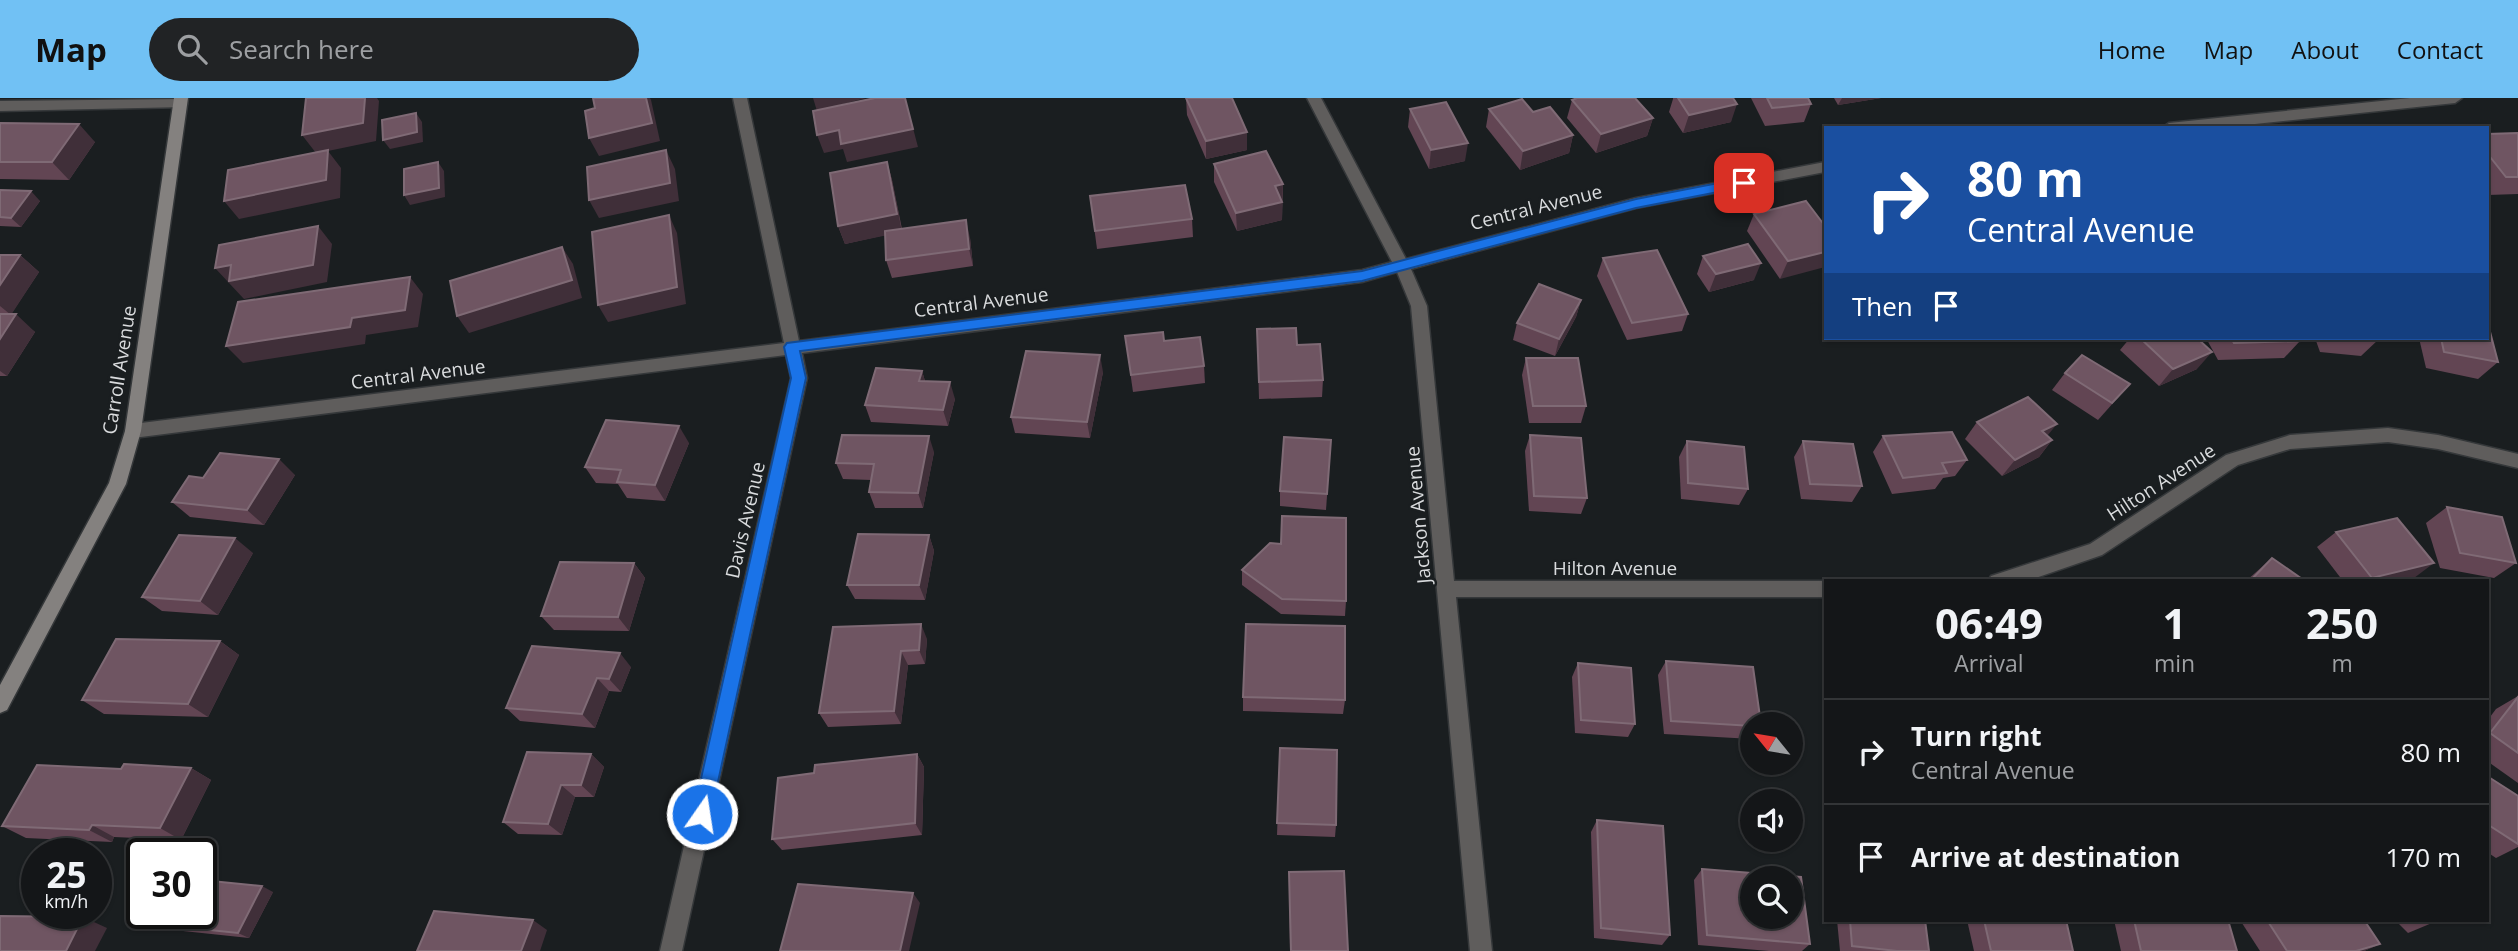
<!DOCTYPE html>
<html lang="en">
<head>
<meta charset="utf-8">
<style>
	:root { --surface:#141618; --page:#212325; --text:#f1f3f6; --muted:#9d9fa2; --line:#333537; --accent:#71c1f4 }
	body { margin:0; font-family:"Open Sans",sans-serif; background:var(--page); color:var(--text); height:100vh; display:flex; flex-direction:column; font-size:26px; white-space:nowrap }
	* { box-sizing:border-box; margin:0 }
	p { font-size:23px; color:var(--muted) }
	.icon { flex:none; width:38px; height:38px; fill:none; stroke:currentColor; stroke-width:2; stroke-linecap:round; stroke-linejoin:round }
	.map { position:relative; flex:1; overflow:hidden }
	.details { position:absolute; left:1824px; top:481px; width:665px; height:343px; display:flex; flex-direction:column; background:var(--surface); border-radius:0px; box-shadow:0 2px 5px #0004,0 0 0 2px var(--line) }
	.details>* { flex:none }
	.banner { position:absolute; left:1824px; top:28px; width:665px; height:214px; border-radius:0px; box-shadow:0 2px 5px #0004,0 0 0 2px var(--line); background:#1a4fa0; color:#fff; overflow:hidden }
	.needle { width:46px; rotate:300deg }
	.buttons { position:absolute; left:1740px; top:614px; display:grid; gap:14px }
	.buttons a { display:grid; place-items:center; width:63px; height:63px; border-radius:50%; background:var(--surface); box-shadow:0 2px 5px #0004,0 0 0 2px var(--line); font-size:35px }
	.speed { position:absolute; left:21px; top:740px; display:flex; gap:14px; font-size:35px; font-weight:700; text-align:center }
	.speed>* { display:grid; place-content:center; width:91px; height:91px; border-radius:50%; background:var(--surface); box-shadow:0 2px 5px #0004,0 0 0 2px var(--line); line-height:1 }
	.speed small { font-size:18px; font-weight:400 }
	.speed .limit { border:4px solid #111; border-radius:10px; background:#fff; color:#111 }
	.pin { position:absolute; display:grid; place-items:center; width:60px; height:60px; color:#fff; margin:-30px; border-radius:14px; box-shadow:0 4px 10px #0006 }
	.me { position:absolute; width:77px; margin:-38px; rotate:13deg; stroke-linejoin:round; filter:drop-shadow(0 0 5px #0008) }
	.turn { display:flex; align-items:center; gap:24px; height:147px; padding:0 28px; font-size:32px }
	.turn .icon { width:91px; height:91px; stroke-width:2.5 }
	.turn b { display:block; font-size:49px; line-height:60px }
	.then { display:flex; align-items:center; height:66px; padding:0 28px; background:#0003; gap:14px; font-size:26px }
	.eta { display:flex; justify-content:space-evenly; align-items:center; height:119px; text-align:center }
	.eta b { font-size:42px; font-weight:700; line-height:49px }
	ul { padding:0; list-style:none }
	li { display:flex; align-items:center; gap:21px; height:105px; padding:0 28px; border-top:2px solid var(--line) }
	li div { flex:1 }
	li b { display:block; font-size:26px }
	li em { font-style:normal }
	header { display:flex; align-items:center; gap:42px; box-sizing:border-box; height:98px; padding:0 35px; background:var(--accent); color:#111 }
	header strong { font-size:33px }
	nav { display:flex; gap:38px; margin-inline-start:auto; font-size:24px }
	.search { width:490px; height:63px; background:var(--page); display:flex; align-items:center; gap:18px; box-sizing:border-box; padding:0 24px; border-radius:38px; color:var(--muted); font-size:26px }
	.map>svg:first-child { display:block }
</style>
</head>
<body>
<header>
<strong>Map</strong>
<div class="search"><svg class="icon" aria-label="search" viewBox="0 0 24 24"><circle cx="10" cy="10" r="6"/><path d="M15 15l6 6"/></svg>Search here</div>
<nav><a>Home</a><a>Map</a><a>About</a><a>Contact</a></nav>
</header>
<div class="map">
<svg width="2518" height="853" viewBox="0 0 2518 853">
	<rect width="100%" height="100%" fill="#1a1e20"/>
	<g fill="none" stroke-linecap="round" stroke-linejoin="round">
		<defs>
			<g id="street">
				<path d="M733 0H747L799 243 1362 172 1392 164 1307 0H1321L1406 161 1636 100 1825 64V74L1636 110 1411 171 1427 208 1454 483H1825V499H1456L1492 853H1470L1411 208 1397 174 1362 184 802 255 807 280 682 853H660L791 280 786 257 133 340 127 338 125 333 127 328 133 326 784 245Z"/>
				<path d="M2410 0H2462L2455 5 2217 30H2162L2169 25Z"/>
				<path d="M180 1 187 6 185 9 0 13V3Z"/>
				<path d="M2388 330 2438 337 2518 356V370L2438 351 2388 344 2290 351 2238 367 2102 457 2027 483H1988L1991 478 2090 446 2226 357 2290 337Z"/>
			</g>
			<path id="secondary" d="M174 0H188L141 333 126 386 7 612 0 615V587L109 385 125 333Z"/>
		</defs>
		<use href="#street" stroke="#35383a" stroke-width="3"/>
		<use href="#secondary" stroke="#35383a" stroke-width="3"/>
		<use href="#street" fill="#5f5d5c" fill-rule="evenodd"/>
		<use href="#secondary" fill="#84817f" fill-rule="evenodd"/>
	</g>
	<g fill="#624553">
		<path d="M1186 0 1247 34V52L1206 61 1187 17Z"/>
		<path d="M1673 0H1733L1731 24 1683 35 1669 14 1673 1Z"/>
		<path d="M1751 0H1808L1811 6 1804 24 1765 28Z"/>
		<path d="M1834 0H1881L1838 7Z"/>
		<path d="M1572 2 1653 20 1647 38 1596 55 1567 20Z"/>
		<path d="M1410 11 1465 63 1429 71 1408 29Z"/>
		<path d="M1489 11 1533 14 1573 37 1569 55 1520 72 1486 29Z"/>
		<path d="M0 25 95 44 69 82 0 81Z"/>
		<path d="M2518 35V96L2488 97 2487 96V36Z"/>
		<path d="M887 64 892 82 902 131 970 140 973 168 892 180 886 162 885 137 845 146 838 128Z"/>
		<path d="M1214 66 1283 86 1282 122 1237 133 1214 84Z"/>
		<path d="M0 92 40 103 21 129 0 128Z"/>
		<path d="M1090 98 1192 121 1193 139 1097 151Z"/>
		<path d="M1754 116 1825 128 1780 181 1747 133Z"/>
		<path d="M0 157H20L39 174 11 216 35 234 7 278H0Z"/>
		<path d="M1703 158 1754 182 1709 194 1697 176Z"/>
		<path d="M1603 160 1688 216 1682 233 1627 242 1597 178Z"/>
		<path d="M1581 202 1576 219 1555 258 1513 242 1517 225Z"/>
		<path d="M1257 231 1297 247 1323 282 1322 299 1259 301Z"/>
		<path d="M1125 238 1164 243 1204 268 1205 285 1133 294Z"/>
		<path d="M2130 240H2197V271L2159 288 2120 252Z"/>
		<path d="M2206 240H2298L2300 243 2284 260 2218 262Z"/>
		<path d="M2315 240H2378L2379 241 2361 258 2320 254Z"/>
		<path d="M2419 240H2487L2498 264 2478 281 2426 270Z"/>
		<path d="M1526 260 1586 308 1581 325H1529L1522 277Z"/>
		<path d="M922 273 925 283 955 301 948 328 871 324 865 307Z"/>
		<path d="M1103 274 1090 340 1015 335 1011 319Z"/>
		<path d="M2065 275 2130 286 2098 322 2052 292Z"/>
		<path d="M1977 324 2047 338 2052 342 2039 359 2002 378 1965 341Z"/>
		<path d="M1530 337 1587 400 1581 416 1529 413 1525 353Z"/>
		<path d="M1883 338 1967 362 1955 378 1943 380 1935 391 1892 396 1873 354Z"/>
		<path d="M1331 342 1326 412 1280 408V393Z"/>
		<path d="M1687 343 1748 391 1739 407 1681 401 1679 359Z"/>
		<path d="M1803 343 1862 388 1852 404 1801 401 1794 359Z"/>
		<path d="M689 345 665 403 627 400 618 386 596 385 585 369Z"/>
		<path d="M934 354 923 410H875L869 394 871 382 843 381 836 365Z"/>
		<path d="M295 377 264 427 190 419 172 404 203 380Z"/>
		<path d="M2447 409 2516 465 2494 480 2440 470 2426 425Z"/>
		<path d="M2336 434 2414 480 2401 483H2343L2317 449Z"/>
		<path d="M929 437 934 453 925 502 855 501 847 487Z"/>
		<path d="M253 455 218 517 162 513 142 499Z"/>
		<path d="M2272 460 2305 483H2246Z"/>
		<path d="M634 465 645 480 629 533 554 532 541 518Z"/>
		<path d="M1242 472 1346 503 1345 518 1281 516 1242 487Z"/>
		<path d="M833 529 927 541 925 566 908 567 901 626 828 629 819 615Z"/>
		<path d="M220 543 239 557 208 619 104 616 82 602Z"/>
		<path d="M1666 563 1752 626V641L1664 636 1658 577Z"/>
		<path d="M1578 565 1635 626 1628 639 1575 635 1572 579Z"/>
		<path d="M631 569 621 594 609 593 595 630 520 623 506 610Z"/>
		<path d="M2518 598V685L2487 663V623L2496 611Z"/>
		<path d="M1243 599 1345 602 1343 616 1243 613Z"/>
		<path d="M1280 650 1336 727 1335 739 1277 737Z"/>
		<path d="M591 656 604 669 594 699H575L562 737 518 736 503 724Z"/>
		<path d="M917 656 924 669 922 737 782 752 772 741 814 675Z"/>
		<path d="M191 670 211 682 181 742 114 739 112 744 26 740 2 728 121 671Z"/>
		<path d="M2487 678 2518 698V749L2496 760 2487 754Z"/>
		<path d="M1597 722 1670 837 1662 847 1594 840 1591 734Z"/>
		<path d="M1702 771 1810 846 1802 853H1769L1698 847 1694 782Z"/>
		<path d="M1289 774 1348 853H1290Z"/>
		<path d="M273 794 249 840 183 833 171 828Z"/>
		<path d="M1837 822H1925L1929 853H1840Z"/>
		<path d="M1967 822H2066L2073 853H1974Z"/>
		<path d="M2114 822H2228L2237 853H2121Z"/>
		<path d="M2240 822H2364L2380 846 2364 853H2260Z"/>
		<path d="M2395 822H2435L2432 825 2408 835Z"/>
	</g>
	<g fill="#402f39">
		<path d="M365 0H377L379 3 376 43 328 53 341 70 340 100 239 121 224 103 316 55 302 37Z"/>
		<path d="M646 0H650L651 2 660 43 599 58 589 40Z"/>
		<path d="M813 0H866L817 13Z"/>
		<path d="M905 0 918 49 847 64 843 51 824 55 817 37Z"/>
		<path d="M1842 0H1881L1838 7Z"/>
		<path d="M1737 6 1731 24 1683 35 1689 17Z"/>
		<path d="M416 15 422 24 423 44 390 51 383 42Z"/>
		<path d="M1653 20 1647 38 1596 55 1601 36Z"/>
		<path d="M79 26 95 44 69 82 52 64Z"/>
		<path d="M1247 34V52L1206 61V43Z"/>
		<path d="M1573 37 1569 55 1520 72 1523 53Z"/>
		<path d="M1468 45 1465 63 1429 71 1431 52Z"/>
		<path d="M666 52 675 71 679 103 599 120 589 102Z"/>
		<path d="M438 64 444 73 445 99 410 107 404 97Z"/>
		<path d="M887 64 892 82 902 134 845 146 838 128Z"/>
		<path d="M1283 86 1282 104 1275 88Z"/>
		<path d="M31 93 40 103 21 129 11 120Z"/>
		<path d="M1282 104V122L1237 133 1236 115Z"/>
		<path d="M669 117 677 135 686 206 608 224 598 207Z"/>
		<path d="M966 122 970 140 973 168 969 151Z"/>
		<path d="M318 128 332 146 327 184 244 201 215 170Z"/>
		<path d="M562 149 573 166 582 200 469 235 457 218Z"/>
		<path d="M1825 154V169L1780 181 1788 163Z"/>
		<path d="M20 157 39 174 11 217 0 208V187Z"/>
		<path d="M1761 165 1754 182 1709 194 1716 176Z"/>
		<path d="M410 179 423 196 418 229 366 237 365 246 243 265 226 248 352 220Z"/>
		<path d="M1581 202 1576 219 1555 258 1559 241Z"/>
		<path d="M16 216 35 234 7 278 0 273V241Z"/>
		<path d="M2212 254 2197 271 2159 288 2173 271Z"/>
		<path d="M1100 257 1103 274 1090 340 1087 324Z"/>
		<path d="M922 273 927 290 919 283Z"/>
		<path d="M950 284 955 301 948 328 943 312Z"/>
		<path d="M2057 326 2043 343 2042 333Z"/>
		<path d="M679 328 689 345 665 403 655 387Z"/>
		<path d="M929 338 934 354 923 410 918 395Z"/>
		<path d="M2052 342 2039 359 2002 378 2015 362Z"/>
		<path d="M279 361 295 377 264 427 247 412Z"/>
		<path d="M929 437 934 453 925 502 919 487Z"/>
		<path d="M235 440 253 455 218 517 200 503Z"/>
		<path d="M634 465 645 480 629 533 618 519Z"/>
		<path d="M2434 465 2414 480 2401 483H2368L2372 480Z"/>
		<path d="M921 526 927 541 925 566 919 552Z"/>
		<path d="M220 543 239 557 208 619 188 606Z"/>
		<path d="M901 553 908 567 901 626 894 613Z"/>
		<path d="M620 555 631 569 621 594 609 581Z"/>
		<path d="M597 580 609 593 595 630 582 616Z"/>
		<path d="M591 656 604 669 594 699 581 687Z"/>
		<path d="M917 656 924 669 922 737 915 725Z"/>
		<path d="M191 670 211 682 181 742 160 730Z"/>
		<path d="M561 687 575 699 562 737 548 726Z"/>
		<path d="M92 727 114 739 112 744 89 732Z"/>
		<path d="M262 788 273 794 249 840 238 835Z"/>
		<path d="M913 795 920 805 909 853H900Z"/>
		<path d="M83 819 107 830 95 853H66Z"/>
		<path d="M533 822 547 832 540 853H521Z"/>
		<path d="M2380 846 2364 853H2356Z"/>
	</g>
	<g fill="#6f5562" stroke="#7f6a75" stroke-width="2" fill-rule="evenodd">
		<path d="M306 0H365L363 25 302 37Z"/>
		<path d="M593 0H646L652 25 589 40 585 13 595 10Z"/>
		<path d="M875 0H905L913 31 841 46 839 32 817 37 813 13Z"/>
		<path d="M1186 0H1232L1247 34 1206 43Z"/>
		<path d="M1577 0H1635L1653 20 1601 36 1572 2Z"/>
		<path d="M1678 0H1733L1737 6 1689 17Z"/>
		<path d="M1767 0H1808L1811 6 1772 10Z"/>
		<path d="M1522 1 1533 14 1550 9 1573 37 1523 53 1489 11Z"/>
		<path d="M1446 4 1468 45 1431 52 1410 11Z"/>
		<path d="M416 15 417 34 383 42 382 22Z"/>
		<path d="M0 25 79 26 52 64H0Z"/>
		<path d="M2518 35V79H2506L2487 55V36Z"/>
		<path d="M328 52 326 82 224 103 228 72Z"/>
		<path d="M666 52 670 85 589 102 587 69Z"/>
		<path d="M1266 53 1283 86 1275 88 1282 104 1236 115 1214 66Z"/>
		<path d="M438 64 439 90 404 97V71Z"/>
		<path d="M887 64 897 116 838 128 830 75Z"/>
		<path d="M1185 87 1192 121 1095 133 1090 98Z"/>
		<path d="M0 92 31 93 11 120 0 119Z"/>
		<path d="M1806 103 1825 128V154L1788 163 1754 116Z"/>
		<path d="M669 117 677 189 598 207 592 134Z"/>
		<path d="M966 122 969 151 886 162 885 133Z"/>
		<path d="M318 128 313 167 229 183 231 167 215 170 219 147Z"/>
		<path d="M1748 146 1761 165 1716 176 1703 158Z"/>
		<path d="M562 149 572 182 457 218 450 183Z"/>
		<path d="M1657 152 1688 216 1632 225 1603 160Z"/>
		<path d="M0 157H20L0 187Z"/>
		<path d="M410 179 405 212 352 220 350 229 226 248 238 204Z"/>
		<path d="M1539 186 1581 202 1559 241 1517 225Z"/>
		<path d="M0 216H16L0 241Z"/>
		<path d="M1296 230 1297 247 1320 246 1323 282 1259 284 1257 231Z"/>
		<path d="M2487 230H2489L2498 264 2444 254 2441 240H2487Z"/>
		<path d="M1163 234 1164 243 1200 239 1204 268 1131 277 1125 238Z"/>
		<path d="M2140 240H2197L2212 254 2173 271Z"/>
		<path d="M2231 240H2298L2300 243 2234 245Z"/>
		<path d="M1026 253 1100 257 1087 324 1011 319Z"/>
		<path d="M2082 257 2130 286 2112 305 2065 275Z"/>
		<path d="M1526 260H1578L1586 308H1533Z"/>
		<path d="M876 270 922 273 919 283 950 284 943 312 865 307Z"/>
		<path d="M2028 299 2057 326 2042 333 2052 342 2015 362 1977 324Z"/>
		<path d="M606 322 679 328 655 387 617 384 621 372 585 369Z"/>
		<path d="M1952 334 1967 362 1942 365 1947 375 1903 380 1883 338Z"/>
		<path d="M842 337 929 338 918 395 869 394 874 366 836 365Z"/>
		<path d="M1530 337 1581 340 1587 400 1534 398Z"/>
		<path d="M1284 339 1331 342 1327 396 1280 393Z"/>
		<path d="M1687 343 1744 349 1748 391 1688 385Z"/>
		<path d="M1803 343 1853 346 1862 388 1810 386Z"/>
		<path d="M220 355 279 361 247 412 172 404 189 378 203 380Z"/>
		<path d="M2447 409 2502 419 2516 465 2460 455Z"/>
		<path d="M1282 418 1346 420V503L1282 501 1242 472 1270 445 1281 446Z"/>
		<path d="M2397 420 2434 465 2372 480 2336 434Z"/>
		<path d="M858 436 929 437 919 487H847Z"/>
		<path d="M179 437 235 440 200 503 142 499Z"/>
		<path d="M2272 460 2305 483H2250Z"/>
		<path d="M560 464 634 465 618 519 541 518Z"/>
		<path d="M921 526 919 552 901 553 894 613 819 615 833 529Z"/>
		<path d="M1246 526 1345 528V602L1243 599Z"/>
		<path d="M116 541 220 543 188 606 82 602Z"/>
		<path d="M532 548 620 555 609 581 597 580 582 616 506 610Z"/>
		<path d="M1666 563 1753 569 1761 626H1752V628L1671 623Z"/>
		<path d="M1578 565 1631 570 1635 626 1581 622Z"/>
		<path d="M2518 599V655L2490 635Z"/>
		<path d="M1280 650 1337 652 1336 727 1277 725Z"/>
		<path d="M527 654 591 656 581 687H561L548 726 503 724Z"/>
		<path d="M917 656 915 725 772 741 778 680 814 675 815 667Z"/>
		<path d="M124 666 191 670 160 730 92 727 89 732 2 728 37 667 121 671Z"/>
		<path d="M2487 678 2518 698V746L2487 726Z"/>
		<path d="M1597 722 1663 728 1670 837 1601 830Z"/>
		<path d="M1702 771 1801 779 1810 846 1707 837ZM1752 780H1790V819H1752Z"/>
		<path d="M1344 773 1348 853H1291L1289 774Z"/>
		<path d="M201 782 262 788 238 835 171 828 178 816H201Z"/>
		<path d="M798 786 913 795 900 853H780Z"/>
		<path d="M434 813 533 822 521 853H417Z"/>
		<path d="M0 818 83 819 66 853H0Z"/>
		<path d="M1850 822H1925L1929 853H1897L1852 848Z"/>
		<path d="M1984 822H2066L2073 853H1991Z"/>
		<path d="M2134 822H2228L2237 853H2141Z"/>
		<path d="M2267 822H2364L2380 846 2356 853H2287Z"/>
	</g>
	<path fill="#1a73e8" stroke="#114b97" stroke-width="2" d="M1744 80 1751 85 1749 88 1636 110 1362 183 800 253 806 280 711 716 708 723 702 725 695 723 693 716 791 280 784 249 787 245 1362 173 1636 101Z"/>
	<g text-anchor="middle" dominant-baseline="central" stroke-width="5" stroke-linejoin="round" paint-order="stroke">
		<g font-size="19" fill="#d9dbdd" stroke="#1a1e20">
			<text transform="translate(1536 109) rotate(-14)">Central Avenue</text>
			<text transform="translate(981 204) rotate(-7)">Central Avenue</text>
			<text transform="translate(119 272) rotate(-81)">Carroll Avenue</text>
			<text transform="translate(418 276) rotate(-7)">Central Avenue</text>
			<text transform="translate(2161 384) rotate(-33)">Hilton Avenue</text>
			<text transform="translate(1418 417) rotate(-95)">Jackson Avenue</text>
			<text transform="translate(745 422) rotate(-77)">Davis Avenue</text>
			<text x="1615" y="470">Hilton Avenue</text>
		</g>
	</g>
</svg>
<div class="buttons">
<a><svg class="needle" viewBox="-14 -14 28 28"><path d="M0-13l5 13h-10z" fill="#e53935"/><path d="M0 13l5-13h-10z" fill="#9d9fa2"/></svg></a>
<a><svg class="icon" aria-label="sound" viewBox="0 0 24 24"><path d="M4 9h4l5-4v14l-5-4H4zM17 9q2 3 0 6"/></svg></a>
<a><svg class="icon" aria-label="search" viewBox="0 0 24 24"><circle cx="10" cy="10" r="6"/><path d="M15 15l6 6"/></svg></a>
</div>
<div class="speed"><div>25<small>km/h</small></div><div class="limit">30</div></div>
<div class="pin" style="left:1744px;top:85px;background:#d93025"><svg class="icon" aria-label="arrive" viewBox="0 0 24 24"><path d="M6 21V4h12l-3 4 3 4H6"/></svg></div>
<svg class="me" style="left:702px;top:716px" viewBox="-20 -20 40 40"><circle r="17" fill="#1a73e8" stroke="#fff" stroke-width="3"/><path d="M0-11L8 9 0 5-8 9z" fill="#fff"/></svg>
<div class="banner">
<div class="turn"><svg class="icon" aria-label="right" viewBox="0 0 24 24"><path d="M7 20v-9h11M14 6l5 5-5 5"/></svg><div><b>80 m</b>Central Avenue</div></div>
<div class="then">Then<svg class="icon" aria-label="arrive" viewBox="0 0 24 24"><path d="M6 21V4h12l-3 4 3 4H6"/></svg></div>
</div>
<section class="details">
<div class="eta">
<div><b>06:49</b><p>Arrival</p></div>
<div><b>1</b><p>min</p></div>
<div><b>250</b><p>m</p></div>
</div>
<ul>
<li><svg class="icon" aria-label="right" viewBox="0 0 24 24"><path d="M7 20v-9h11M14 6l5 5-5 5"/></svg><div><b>Turn right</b><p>Central Avenue</p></div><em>80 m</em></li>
<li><svg class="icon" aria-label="arrive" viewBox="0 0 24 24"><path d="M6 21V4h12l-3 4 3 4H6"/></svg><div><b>Arrive at destination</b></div><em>170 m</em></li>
</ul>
</section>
</div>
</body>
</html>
